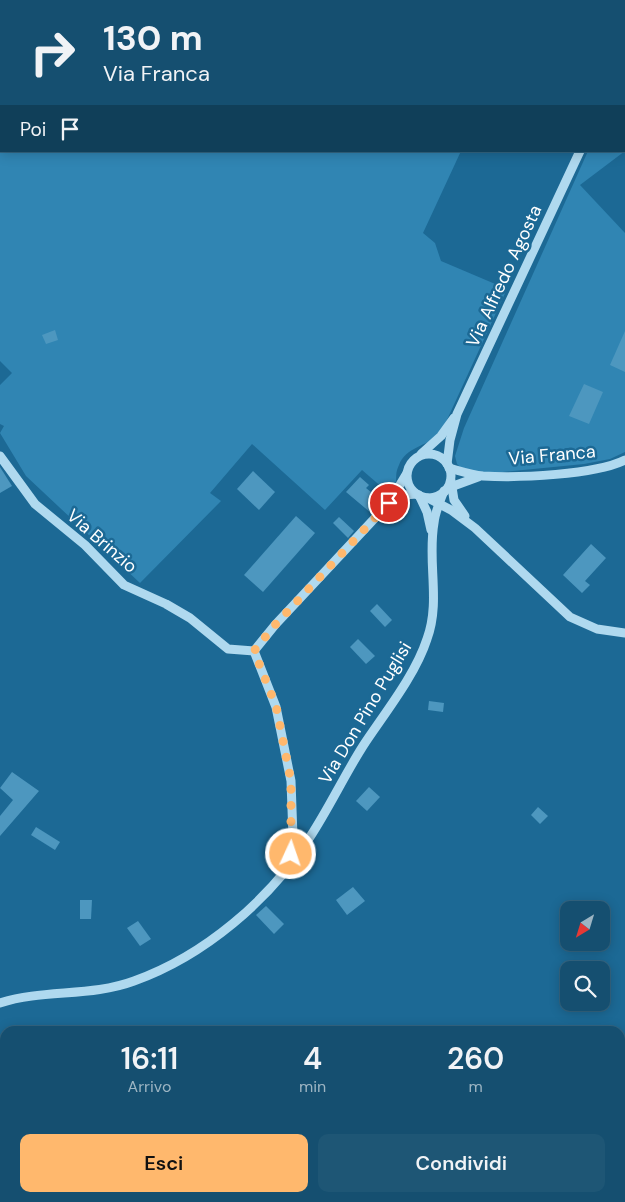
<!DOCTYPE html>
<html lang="it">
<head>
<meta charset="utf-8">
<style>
	:root { --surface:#154f70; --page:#1e5675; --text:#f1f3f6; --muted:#9db5c3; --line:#346683; --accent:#ffb86d }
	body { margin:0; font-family:"DM Sans",sans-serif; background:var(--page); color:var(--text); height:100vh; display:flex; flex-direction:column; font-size:19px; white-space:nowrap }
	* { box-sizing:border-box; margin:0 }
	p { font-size:16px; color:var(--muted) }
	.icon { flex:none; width:28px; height:28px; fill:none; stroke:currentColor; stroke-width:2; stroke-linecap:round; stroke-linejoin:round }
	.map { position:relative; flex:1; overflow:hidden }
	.side { position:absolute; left:0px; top:1026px; width:625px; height:176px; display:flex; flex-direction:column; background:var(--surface); border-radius:15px 15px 0 0; box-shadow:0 2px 12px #0003,0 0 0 1px var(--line) }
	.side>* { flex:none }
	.top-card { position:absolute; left:0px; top:0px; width:625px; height:152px; box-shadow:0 2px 12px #0003,0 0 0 1px var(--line); background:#154f70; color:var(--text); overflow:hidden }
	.needle { width:32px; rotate:218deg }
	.fabs { position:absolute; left:560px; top:901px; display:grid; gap:10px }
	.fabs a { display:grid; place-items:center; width:50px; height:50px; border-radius:10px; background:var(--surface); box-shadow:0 2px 12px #0003,0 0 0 1px var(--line); font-size:25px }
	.pin { position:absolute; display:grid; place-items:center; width:42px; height:42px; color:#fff; margin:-21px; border:2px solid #fff; border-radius:50%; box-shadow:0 1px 5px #0007 }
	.me { position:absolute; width:55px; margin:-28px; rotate:3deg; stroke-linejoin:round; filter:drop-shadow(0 0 4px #0008) }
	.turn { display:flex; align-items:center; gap:18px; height:105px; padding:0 20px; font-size:22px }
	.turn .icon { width:65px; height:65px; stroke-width:2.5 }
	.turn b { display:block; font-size:35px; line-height:42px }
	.then { display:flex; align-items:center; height:48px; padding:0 20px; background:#0003; gap:10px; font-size:19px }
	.eta { display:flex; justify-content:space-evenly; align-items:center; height:85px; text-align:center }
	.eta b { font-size:30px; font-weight:600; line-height:35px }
	.button { display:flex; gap:10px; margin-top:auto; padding:10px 20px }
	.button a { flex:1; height:58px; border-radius:10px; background:var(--accent); color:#111; font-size:20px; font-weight:600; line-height:58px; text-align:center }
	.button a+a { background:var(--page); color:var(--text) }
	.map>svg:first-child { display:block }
</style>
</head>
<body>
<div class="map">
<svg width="625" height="1202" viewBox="0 0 625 1202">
	<rect width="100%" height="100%" fill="#1c6995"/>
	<g fill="#3085b3">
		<path d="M0 0 43 1H1V151H461L423 233 435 243 441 261 507 289 440 435C426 446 406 447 399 465 393 477 400 481 391 495L362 470 325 510 252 444 210 493 221 501 140 583 26 476 0 433 4 426 0 424V385L12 373 0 361Z"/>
		<path d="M625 72V151L580 185 625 233V452L610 459 584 464 482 474 462 469 457 464 455 456 464 428 588 151H624Z"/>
	</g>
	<g fill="#4d97bf">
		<path d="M55 330 58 340 46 344 42 335Z"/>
		<path d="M625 331V372L610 365Z"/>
		<path d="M584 384 603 392 589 424 569 416Z"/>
		<path d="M0 467 12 486 0 493Z"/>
		<path d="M253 471 275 492 259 510 237 489Z"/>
		<path d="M360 477 369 485 366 488 382 501 371 513 346 492Z"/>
		<path d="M296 516 315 533 263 592 244 575Z"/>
		<path d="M339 517 354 531 348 538 333 523Z"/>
		<path d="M591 544 606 558 585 581 590 585 582 593 563 575Z"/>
		<path d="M377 604 392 620 385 627 370 611Z"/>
		<path d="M358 639 375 656 366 664 350 647Z"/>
		<path d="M429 701 444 703 443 712 428 710Z"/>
		<path d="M12 772 39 791 0 836V816L13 800 0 788Z"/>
		<path d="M369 787 380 797 367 811 356 801Z"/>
		<path d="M538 807 548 816 540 824 531 815Z"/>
		<path d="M36 827 60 842 55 850 31 835Z"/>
		<path d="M353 887 365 901 347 915 336 900Z"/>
		<path d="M80 900H92L91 919H80Z"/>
		<path d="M266 906 284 924 274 934 256 915Z"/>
		<path d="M138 921 151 939 140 946 127 928Z"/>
	</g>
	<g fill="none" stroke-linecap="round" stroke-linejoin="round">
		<g stroke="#afd9ef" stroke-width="9">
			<path d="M624 55 625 52"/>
			<path d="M421 454 441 436 454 418"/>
			<circle cx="429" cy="476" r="22"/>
			<path d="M0 456 35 504 85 545 124 585 166 604 190 618 228 649 254 651"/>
			<path d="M447 464 450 440 457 414 580 151"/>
			<path d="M449 468C460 471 472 475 483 476 518 478 595 475 625 460"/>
			<path d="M451 481 454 500 465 516"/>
			<path d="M448 488 478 477"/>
			<path d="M419 495 427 512 431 530"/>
			<path d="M428 498 451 510 475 528 570 617 597 629 625 633"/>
			<path d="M391 501 405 495 416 494"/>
			<path d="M254 651 275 625 389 503 407 473"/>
			<path d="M254 651 276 707 291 781 293 837 290 863"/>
			<path d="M0 1003C43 989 91 997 134 981 204 956 270 900 310 837 329 808 344 776 363 746 384 714 415 676 427 639 441 601 427 562 434 523 435 512 440 501 444 491"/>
			<path d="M620 1108 625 1107"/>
			<path d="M508 1198 512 1202"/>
		</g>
	</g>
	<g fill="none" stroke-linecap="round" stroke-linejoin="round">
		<path stroke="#ffb86d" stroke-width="9" stroke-dasharray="0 16.2" d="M291 854V781L276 706 254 651 275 625 389 503"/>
	</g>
	<g text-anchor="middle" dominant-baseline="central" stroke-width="5" stroke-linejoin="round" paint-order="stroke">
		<g font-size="18" fill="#fff" stroke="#1c6995">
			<text transform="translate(504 276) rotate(-65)">Via Alfredo Agosta</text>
			<text transform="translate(552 455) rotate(-5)">Via Franca</text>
			<text transform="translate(102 541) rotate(41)">Via Brinzio</text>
			<text transform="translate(365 713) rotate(-59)">Via Don Pino Puglisi</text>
		</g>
	</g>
</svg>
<div class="fabs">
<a><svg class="needle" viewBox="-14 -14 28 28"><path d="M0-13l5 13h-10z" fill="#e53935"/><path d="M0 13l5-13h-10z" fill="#9db5c3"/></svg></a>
<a><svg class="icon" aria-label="search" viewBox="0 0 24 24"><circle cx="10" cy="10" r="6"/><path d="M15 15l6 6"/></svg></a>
</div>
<div class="pin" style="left:389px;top:503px;background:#d93025"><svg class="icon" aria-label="arrive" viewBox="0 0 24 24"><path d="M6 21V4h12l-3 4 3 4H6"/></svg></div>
<svg class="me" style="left:291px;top:854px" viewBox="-20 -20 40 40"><circle r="17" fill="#ffb86d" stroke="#fff" stroke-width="3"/><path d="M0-11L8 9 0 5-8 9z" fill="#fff"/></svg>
<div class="top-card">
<div class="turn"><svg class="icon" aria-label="right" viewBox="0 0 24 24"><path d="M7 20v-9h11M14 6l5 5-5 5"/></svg><div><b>130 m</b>Via Franca</div></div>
<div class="then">Poi<svg class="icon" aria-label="arrive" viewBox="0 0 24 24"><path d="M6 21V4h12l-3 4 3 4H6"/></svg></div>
</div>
<section class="side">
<div class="eta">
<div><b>16:11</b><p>Arrivo</p></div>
<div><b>4</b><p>min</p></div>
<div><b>260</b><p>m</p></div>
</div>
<div class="button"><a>Esci</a><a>Condividi</a></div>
</section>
</div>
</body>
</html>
